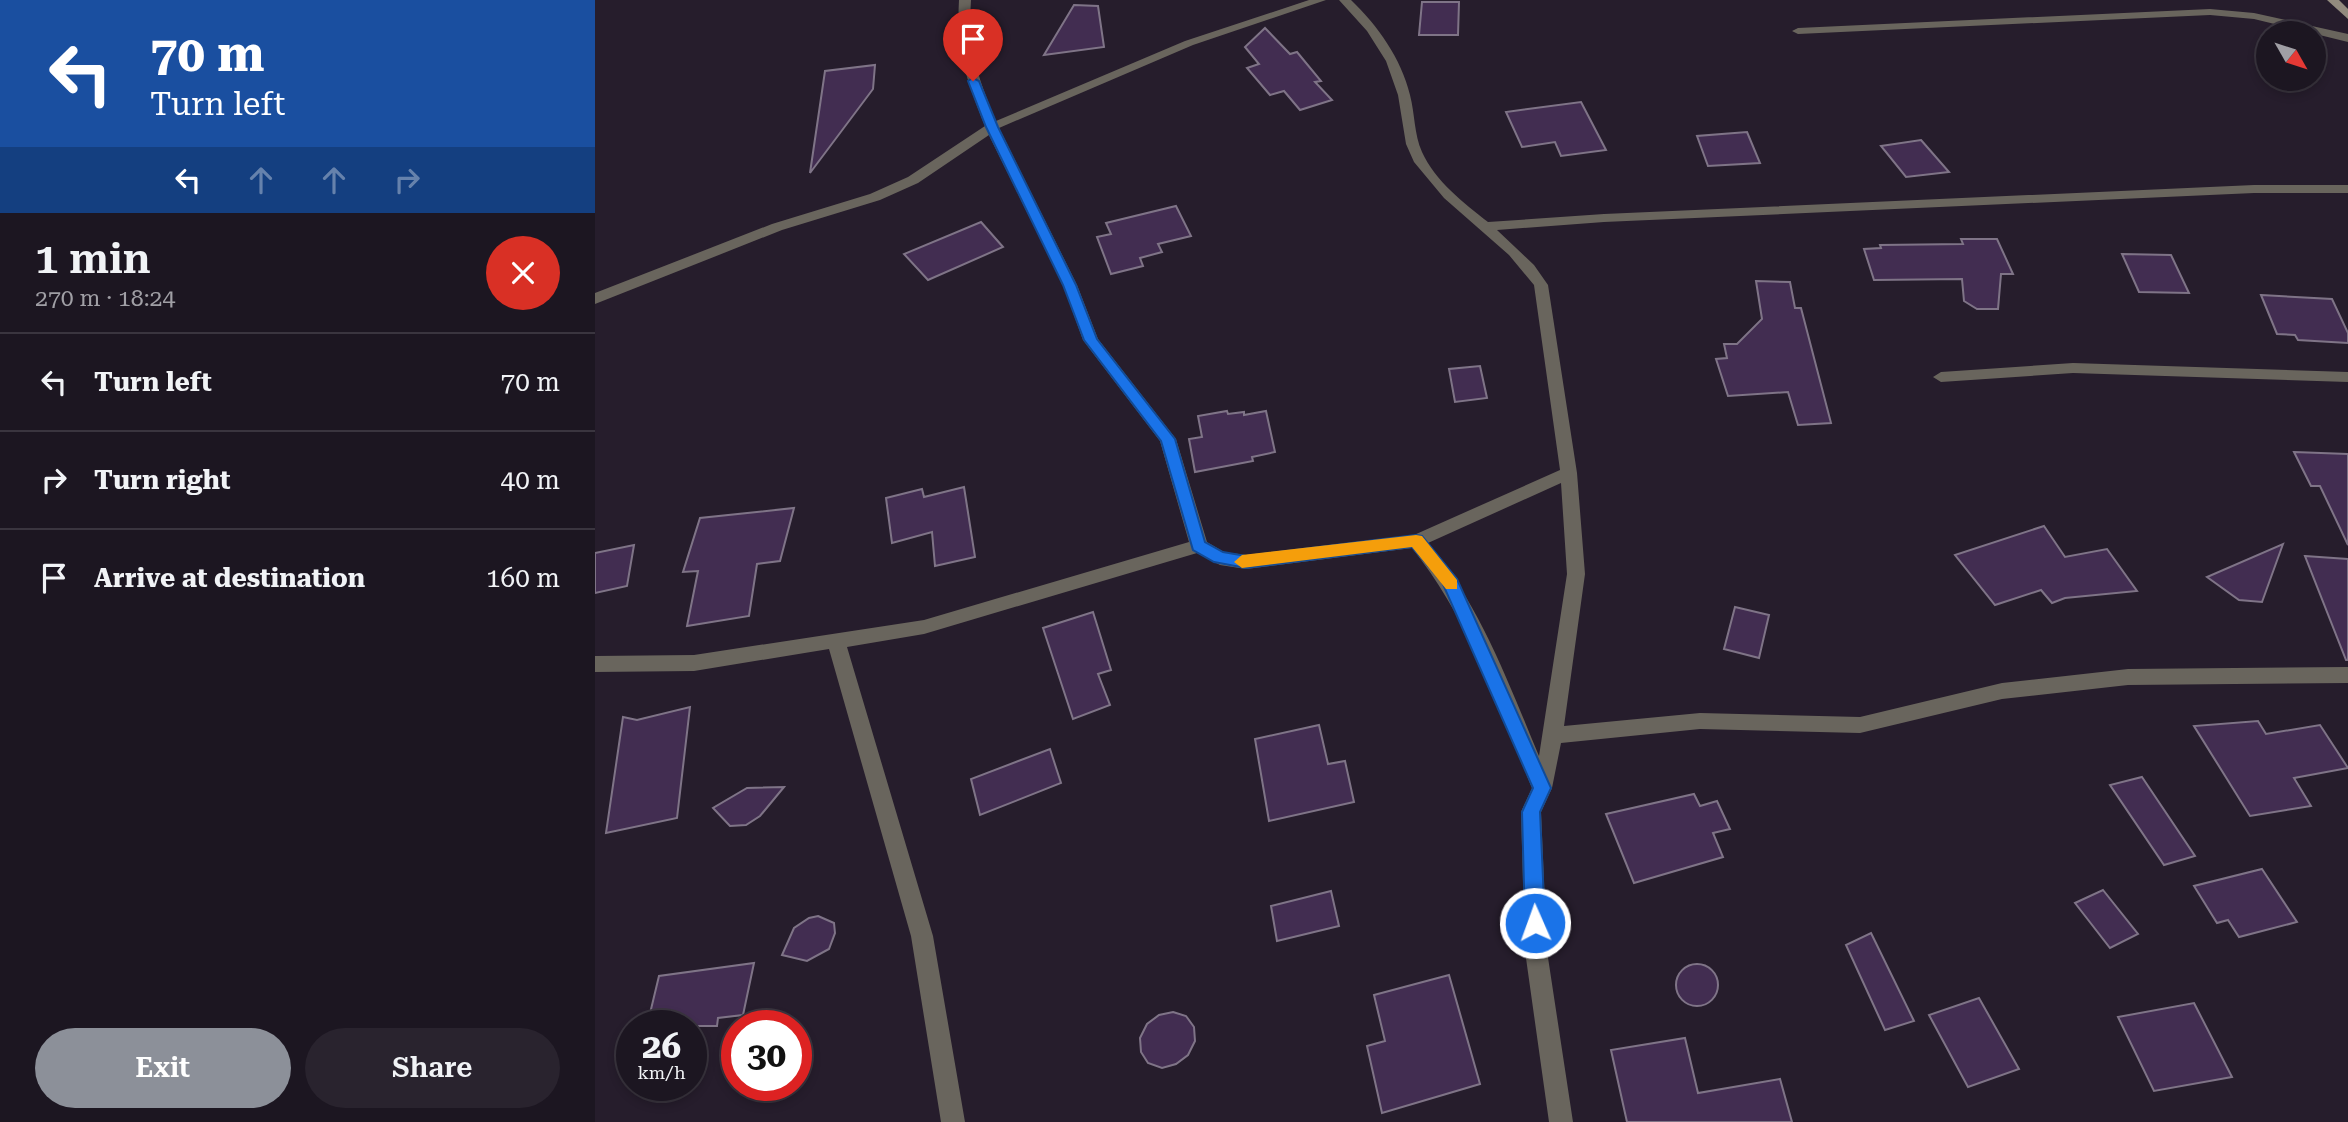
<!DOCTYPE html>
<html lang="en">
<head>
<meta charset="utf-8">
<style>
	:root { --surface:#1c1621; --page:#29232e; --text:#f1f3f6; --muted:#a09fa5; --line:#3a353f; --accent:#8c9099 }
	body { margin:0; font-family:"Roboto Serif",serif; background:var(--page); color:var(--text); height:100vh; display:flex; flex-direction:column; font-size:26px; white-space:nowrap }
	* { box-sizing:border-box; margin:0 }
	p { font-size:23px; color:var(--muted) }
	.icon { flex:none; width:38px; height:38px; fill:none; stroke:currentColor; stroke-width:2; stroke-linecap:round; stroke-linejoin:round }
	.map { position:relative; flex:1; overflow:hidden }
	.side { display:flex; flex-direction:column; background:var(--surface); width:595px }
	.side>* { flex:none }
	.top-card { background:#1a4fa0; color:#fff; overflow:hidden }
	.needle { width:46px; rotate:129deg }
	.buttons { position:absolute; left:1661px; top:21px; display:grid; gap:14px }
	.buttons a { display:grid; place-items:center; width:70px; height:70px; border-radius:50%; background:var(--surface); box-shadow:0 4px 10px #0003,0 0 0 2px var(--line); font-size:35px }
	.speed { position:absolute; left:21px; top:1010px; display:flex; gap:14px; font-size:35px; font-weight:700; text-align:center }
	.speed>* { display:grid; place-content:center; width:91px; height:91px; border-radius:50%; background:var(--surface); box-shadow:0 4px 10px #0003,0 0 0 2px var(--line); line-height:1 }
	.speed small { font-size:18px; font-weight:400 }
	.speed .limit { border:10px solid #d22; background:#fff; color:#111 }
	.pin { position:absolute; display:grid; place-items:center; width:60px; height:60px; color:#fff; margin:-72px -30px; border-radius:50% 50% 50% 0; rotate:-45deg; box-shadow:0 0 7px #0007 }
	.pin .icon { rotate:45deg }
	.me { position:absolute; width:77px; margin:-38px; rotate:358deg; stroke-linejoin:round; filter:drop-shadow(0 0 5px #0008) }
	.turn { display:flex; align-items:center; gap:24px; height:147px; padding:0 35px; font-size:32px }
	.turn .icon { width:91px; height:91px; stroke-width:2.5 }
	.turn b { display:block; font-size:49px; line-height:60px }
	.lanes { display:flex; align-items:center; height:66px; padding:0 35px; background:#0003; justify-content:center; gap:35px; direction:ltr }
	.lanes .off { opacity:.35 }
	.round { display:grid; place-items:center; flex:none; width:74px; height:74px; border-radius:37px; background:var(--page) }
	.overview { display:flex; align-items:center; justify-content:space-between; height:119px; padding:0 35px }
	h1 { font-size:42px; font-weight:600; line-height:52px }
	.button { display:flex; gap:14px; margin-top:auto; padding:14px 35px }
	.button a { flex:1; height:80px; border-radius:42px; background:var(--accent); color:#fff; font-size:28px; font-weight:600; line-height:80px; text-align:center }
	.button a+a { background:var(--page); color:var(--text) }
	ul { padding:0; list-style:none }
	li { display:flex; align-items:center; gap:21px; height:98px; padding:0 35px; border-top:2px solid var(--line) }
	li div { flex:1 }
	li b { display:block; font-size:26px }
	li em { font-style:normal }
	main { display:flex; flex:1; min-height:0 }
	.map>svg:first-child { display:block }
</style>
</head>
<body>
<main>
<section class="side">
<div class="top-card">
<div class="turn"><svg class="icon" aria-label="left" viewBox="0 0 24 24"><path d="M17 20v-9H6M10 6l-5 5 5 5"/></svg><div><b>70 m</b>Turn left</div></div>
<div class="lanes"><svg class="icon" aria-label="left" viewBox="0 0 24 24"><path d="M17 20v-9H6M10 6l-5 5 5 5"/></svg><svg class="icon off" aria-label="ahead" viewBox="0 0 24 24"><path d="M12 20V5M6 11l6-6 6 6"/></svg><svg class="icon off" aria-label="ahead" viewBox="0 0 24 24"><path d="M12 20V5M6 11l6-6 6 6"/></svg><svg class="icon off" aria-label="right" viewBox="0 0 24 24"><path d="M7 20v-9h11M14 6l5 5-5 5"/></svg></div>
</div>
<div class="overview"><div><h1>1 min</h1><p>270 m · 18:24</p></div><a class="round" style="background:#d93025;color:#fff"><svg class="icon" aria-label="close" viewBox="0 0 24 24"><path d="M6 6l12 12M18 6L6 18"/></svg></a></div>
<ul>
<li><svg class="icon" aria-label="left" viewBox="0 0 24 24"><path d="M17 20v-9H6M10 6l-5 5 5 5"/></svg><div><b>Turn left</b></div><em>70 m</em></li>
<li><svg class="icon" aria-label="right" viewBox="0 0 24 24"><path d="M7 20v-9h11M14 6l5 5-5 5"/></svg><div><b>Turn right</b></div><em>40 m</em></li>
<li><svg class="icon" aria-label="arrive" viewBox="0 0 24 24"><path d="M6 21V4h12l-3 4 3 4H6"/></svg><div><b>Arrive at destination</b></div><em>160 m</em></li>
</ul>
<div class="button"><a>Exit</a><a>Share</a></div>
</section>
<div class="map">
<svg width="1753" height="1122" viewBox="0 0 1753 1122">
	<rect width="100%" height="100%" fill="#261d2c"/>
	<g fill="#422d51" stroke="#7f7487" stroke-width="2">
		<path d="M827 2H864L863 35H824Z"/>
		<path d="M479 5 503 6 509 47 449 55Z"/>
		<path d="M670 28 695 54 702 52 726 81 720 82 737 100 705 110 689 91 675 95 652 68 664 64 650 47Z"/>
		<path d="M280 65 278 89 215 173 230 71Z"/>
		<path d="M986 102 1011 150 966 156 960 142 927 147 911 112Z"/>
		<path d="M1152 132 1165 163 1113 166 1102 136Z"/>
		<path d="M1326 140 1354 172 1311 177 1286 146Z"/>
		<path d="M581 206 596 236 563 244 567 252 545 258 548 266 516 274 502 237 516 234 511 223Z"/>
		<path d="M386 222 408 247 333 280 309 254Z"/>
		<path d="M1366 239H1402L1418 274H1406L1403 309H1382L1369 301 1367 279 1279 280 1269 249 1286 248 1285 245 1368 244Z"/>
		<path d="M1527 254 1576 255 1594 293 1544 292Z"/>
		<path d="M1161 281 1195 282 1200 308H1206L1236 423 1203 425 1193 392 1133 396 1121 359 1132 358 1129 344H1142L1167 319Z"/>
		<path d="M1666 295 1737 299 1753 333V343L1703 340 1700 335 1682 334Z"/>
		<path d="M885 366 892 398 860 402 854 369Z"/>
		<path d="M632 411 633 414 649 412V415L671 411 680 452 657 457 658 461 600 472 594 439 607 437 603 416Z"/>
		<path d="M1699 452 1753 454V545L1725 486H1716Z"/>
		<path d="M369 487 380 557 340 566 337 532 297 543 291 498 327 489 329 497Z"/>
		<path d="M199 508 185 561 162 564 154 616 92 626 103 571 88 572 105 518Z"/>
		<path d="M1449 526 1470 557 1512 549 1542 591 1470 598 1457 603 1446 590 1400 605 1360 555Z"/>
		<path d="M1688 544 1667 602 1644 600 1612 577Z"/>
		<path d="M39 545 32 586 0 593V553Z"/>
		<path d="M1710 556 1753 559V660H1751Z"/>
		<path d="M1140 607 1174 615 1164 658 1129 649Z"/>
		<path d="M498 612 516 670 503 674 515 705 478 719 448 628Z"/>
		<path d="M95 707 82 818 11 833 28 717 42 720Z"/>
		<path d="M1663 721 1671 734 1725 725 1753 768 1699 778 1716 806 1655 816 1599 726Z"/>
		<path d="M724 725 733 764 750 761 759 802 674 821 660 739Z"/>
		<path d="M455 749 466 783 385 815 376 779Z"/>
		<path d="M1547 777 1600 856 1569 865 1515 785Z"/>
		<path d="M189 787 165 816 151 825 135 826 118 808 152 788Z"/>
		<path d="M1099 794 1105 806 1122 801 1135 829 1118 833 1128 857 1039 883 1011 814Z"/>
		<path d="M1667 869 1702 922 1644 937 1633 920 1622 923 1599 886Z"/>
		<path d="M1508 890 1543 934 1515 948 1480 903Z"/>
		<path d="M736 891 744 926 682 941 676 906Z"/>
		<path d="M223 916 239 923 240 933 234 949 212 961 187 955 199 928 214 918Z"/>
		<path d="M1276 933 1319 1021 1290 1030 1251 945Z"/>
		<path d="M159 963 148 1015 123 1018 122 1026H52L64 976Z"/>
		<circle cx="1102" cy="985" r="21"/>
		<path d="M854 975 885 1084 787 1113 772 1046 790 1041 779 995Z"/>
		<path d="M1384 998 1424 1069 1373 1087 1334 1015Z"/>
		<path d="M1599 1003 1637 1077 1559 1091 1523 1017Z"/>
		<path d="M578 1012 591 1016 599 1027 600 1041 593 1055 581 1064 567 1068 553 1063 546 1052 545 1038 552 1024 564 1015Z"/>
		<path d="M1090 1038 1103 1093 1185 1079 1197 1122H1032L1016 1050Z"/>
	</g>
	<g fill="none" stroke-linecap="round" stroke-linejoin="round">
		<g fill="#69655d" fill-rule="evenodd">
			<path d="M364 0H376C373 48 382 76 401 121L590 41 714 0H731L598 45 404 128 482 285 503 339 581 439 612 542 629 552 651 555 819 535 965 470 939 285 914 255 849 198 819 162 811 144 803 95 791 61 772 31 744 0H756C783 26 806 58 815 95 820 114 819 134 827 152 840 181 869 203 893 222L1009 214 1659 185H1753V193H1659L1009 222 902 230 939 265 953 285 982 473 990 574 969 726 1105 713 1265 717 1407 683 1533 669 1753 667V683L1533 685 1407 699 1265 733 1105 729 966 743 957 788 946 812 952 951 978 1122H954L930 951 926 812 937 788C903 705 874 619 817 548L651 569 625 565 602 553 329 634 252 647 338 936 370 1122H346L316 936 234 649 99 671 0 672V656L99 655 329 620 594 542 565 441 488 340 468 285 394 135 323 183 285 200 187 230 0 304V293L177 224 275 194 313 177 390 126C371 78 361 52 364 0ZM966 483 972 574 944 756C913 682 885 605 833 543Z"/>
			<path d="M1615 9 1659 13 1753 34V42L1659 19 1615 15 1203 34 1197 31 1203 28Z"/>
			<path d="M1478 363 1753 372V382L1478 373 1346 382 1338 377 1346 372Z"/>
		</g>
		<path fill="#928b7e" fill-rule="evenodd" d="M1732 0H1744L1753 9V19Z"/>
	</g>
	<path fill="#1a73e8" stroke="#114b97" stroke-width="2" d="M378 78 384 81 403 127 481 285 502 339 580 439 610 542 628 552 651 556 821 535 827 536 862 579 956 788 945 812 950 923 947 930 940 932 933 930 930 923 927 812 938 788 847 582 817 547 651 568 619 562 598 550 566 441 489 340 468 285 391 127 373 81Z"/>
	<path fill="#f59e0b" d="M821 535 827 536 862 580V589H851L817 547 647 568 639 562 647 555Z"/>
</svg>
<div class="buttons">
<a><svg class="needle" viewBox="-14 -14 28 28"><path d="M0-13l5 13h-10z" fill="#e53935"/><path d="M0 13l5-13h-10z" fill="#a09fa5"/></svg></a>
</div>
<div class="speed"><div>26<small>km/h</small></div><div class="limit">30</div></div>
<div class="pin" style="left:378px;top:81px;background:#d93025"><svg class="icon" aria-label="arrive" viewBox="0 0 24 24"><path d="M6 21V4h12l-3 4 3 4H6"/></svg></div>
<svg class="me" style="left:940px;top:923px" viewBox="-20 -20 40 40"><circle r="17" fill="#1a73e8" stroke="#fff" stroke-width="3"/><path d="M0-11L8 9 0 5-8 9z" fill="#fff"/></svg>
</div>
</main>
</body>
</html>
